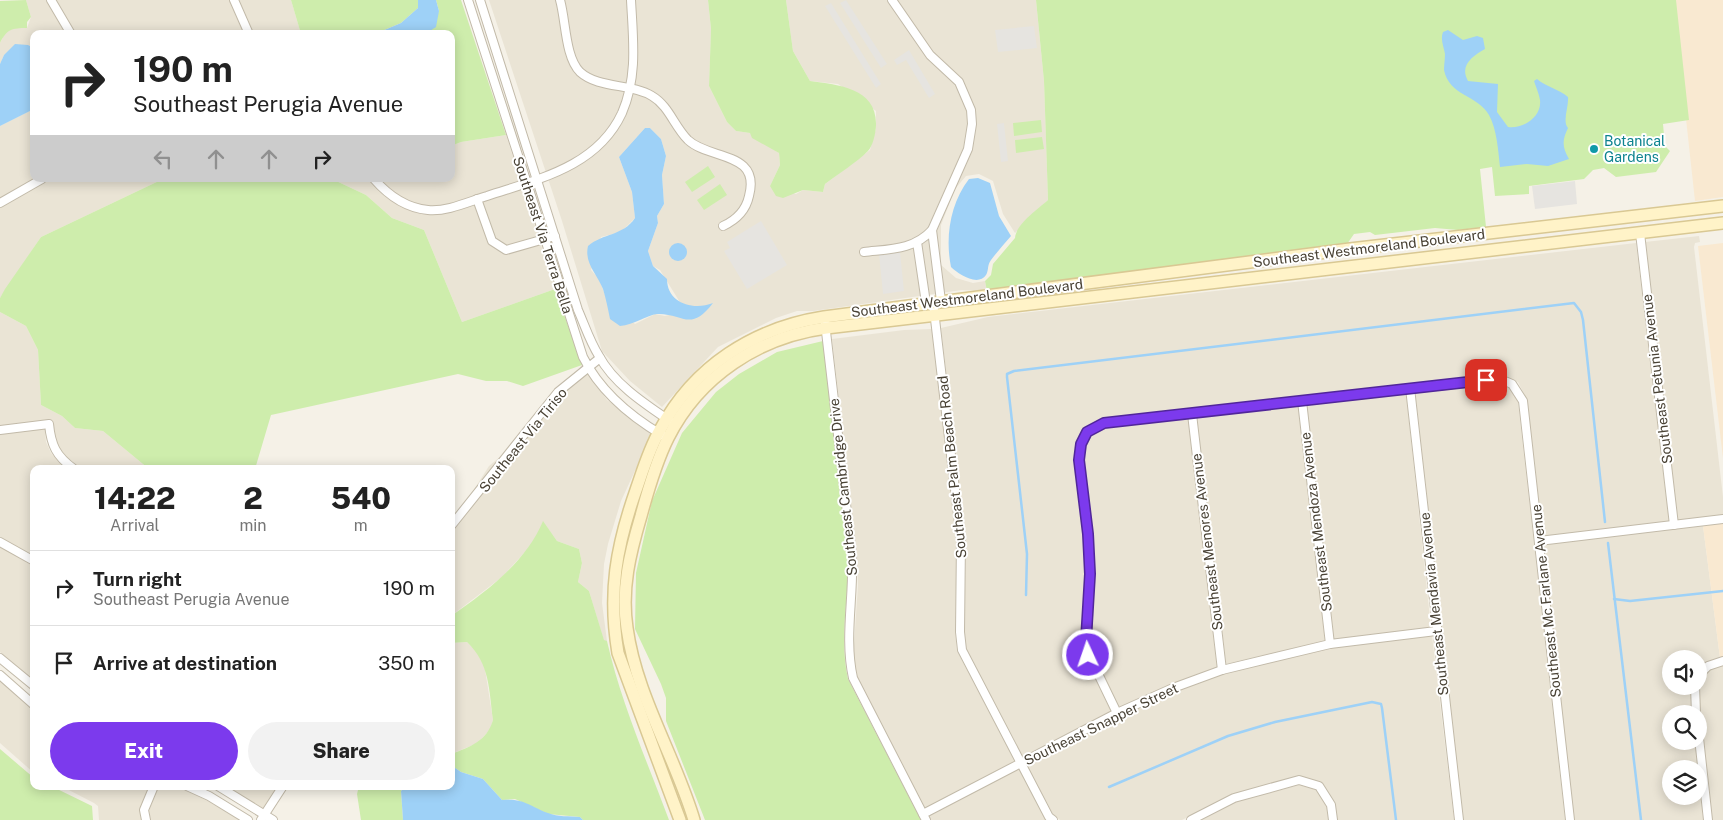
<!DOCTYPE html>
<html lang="en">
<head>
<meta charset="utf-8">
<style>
	:root { --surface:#fff; --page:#f2f2f2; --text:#222; --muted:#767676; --line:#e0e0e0; --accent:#7c3aed }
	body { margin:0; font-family:"Public Sans",sans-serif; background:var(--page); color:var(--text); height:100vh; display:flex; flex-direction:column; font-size:19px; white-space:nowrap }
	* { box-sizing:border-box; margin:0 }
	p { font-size:16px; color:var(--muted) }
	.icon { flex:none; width:28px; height:28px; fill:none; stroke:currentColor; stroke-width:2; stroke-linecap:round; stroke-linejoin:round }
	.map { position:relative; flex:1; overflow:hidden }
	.details { position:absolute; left:30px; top:465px; width:425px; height:325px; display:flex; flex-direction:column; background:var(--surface); border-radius:10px; box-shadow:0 2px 12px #0003 }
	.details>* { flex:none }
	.hud { position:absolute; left:30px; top:30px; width:425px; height:152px; border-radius:10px; box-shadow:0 2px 12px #0003; background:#fff; color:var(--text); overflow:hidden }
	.tools { position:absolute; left:1662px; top:650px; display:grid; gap:10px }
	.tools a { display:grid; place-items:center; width:45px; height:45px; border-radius:50%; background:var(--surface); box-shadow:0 2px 12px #0003; font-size:25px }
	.pin { position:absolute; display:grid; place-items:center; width:42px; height:42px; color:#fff; margin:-21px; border-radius:10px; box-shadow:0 2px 8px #0006 }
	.me { position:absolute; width:55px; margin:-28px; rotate:357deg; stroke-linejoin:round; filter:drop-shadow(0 0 4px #0008) }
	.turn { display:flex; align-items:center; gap:18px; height:105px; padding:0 20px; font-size:22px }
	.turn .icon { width:65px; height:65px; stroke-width:2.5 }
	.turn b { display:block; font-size:35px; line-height:42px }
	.lanes { display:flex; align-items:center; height:48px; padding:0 20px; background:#0003; justify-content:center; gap:25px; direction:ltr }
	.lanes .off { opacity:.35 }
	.eta { display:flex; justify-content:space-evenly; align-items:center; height:85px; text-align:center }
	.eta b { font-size:30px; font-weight:800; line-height:35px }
	.cta { display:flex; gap:10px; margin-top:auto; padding:10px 20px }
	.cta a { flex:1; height:58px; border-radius:30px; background:var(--accent); color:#fff; font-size:20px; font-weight:800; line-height:58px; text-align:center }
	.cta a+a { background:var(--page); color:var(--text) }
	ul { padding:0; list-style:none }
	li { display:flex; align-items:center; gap:15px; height:75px; padding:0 20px; border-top:1px solid var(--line) }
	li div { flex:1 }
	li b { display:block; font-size:19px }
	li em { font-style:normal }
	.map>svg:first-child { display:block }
</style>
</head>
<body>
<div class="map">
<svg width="1723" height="820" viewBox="0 0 1723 820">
	<rect width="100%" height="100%" fill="#f5f1e7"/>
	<g fill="#eae4d5" fill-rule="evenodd">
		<path d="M26 0H291L301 34H34V48L28 45 4 55 0 64V43L6 31 13 28H27L31 17Z"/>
		<path d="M489 0H708L711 29 709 86 727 122 736 131 750 133 779 153 780 165 770 186 796 194 803 190 823 192 825 184 870 150 876 129V111L838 84 810 81 793 51 786 0H1036L1044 81 1048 200 1015 233 1003 214 993 181 979 174 966 176 955 189 941 225V265L956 278 973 283 985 281 987 291 962 290 813 311H797L776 318 718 347 662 407 630 381 602 351 562 221ZM645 128H650L661 139 666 156 662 175 664 204 657 216 658 223 648 251 653 266 660 270 681 304 693 307 705 306 665 316 655 314 635 324 607 300 599 279 591 270 601 237 621 232 635 218 632 192 619 157Z"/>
		<path d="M34 109V179H163L41 237 0 298V126Z"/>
		<path d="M506 135 555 289 462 322 424 230 392 218 366 195 332 179H392L400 181 403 179H451V146L461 142Z"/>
		<path d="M1699 236 1700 242 1695 243 1694 247 1723 497V515L1678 520 1645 242Z"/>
		<path d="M1636 243 1669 521 1543 536 1527 400 1518 382 1500 375 1102 420 1081 430 1075 459 1084 535 1086 575 1082 640 1084 657 1111 711 1023 757 966 649 964 632 966 540 941 328 988 317Z"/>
		<path d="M0 312 26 326 38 350 41 405 62 416 75 428 103 431 149 469H81L64 457 59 449 55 440 53 420 0 426Z"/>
		<path d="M932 329 957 541 955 632 957 651 1015 761 925 809 857 677 853 659 858 585 857 555 832 339 904 330Z"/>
		<path d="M582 365 607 400 652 434 621 501 608 544 604 564 602 603 607 641H604L589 591 578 582 582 563 579 549 557 541 543 522 536 540 502 577 451 616V516L461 510 489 466 507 451Z"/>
		<path d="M1499 383 1509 387 1518 402 1565 820H1463L1415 392Z"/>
		<path d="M1406 393 1431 628 1334 639 1307 405Z"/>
		<path d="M1298 406 1325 641 1226 664 1197 417Z"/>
		<path d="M1188 418 1217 667 1119 707 1093 654 1091 639 1095 574 1093 534 1084 460 1086 445 1090 435 1106 427Z"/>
		<path d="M45 429 46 442 51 453 67 469H34V556L0 537V434Z"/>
		<path d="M1703 526 1720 658 1707 662 1699 669V659H1671V686H1690L1692 714H1671V741H1695L1698 769H1671V796H1699V779L1703 820H1574L1544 544Z"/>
		<path d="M0 546 34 567V680L0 652Z"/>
		<path d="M1432 636 1454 820H1337L1335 803 1323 784 1298 777 1232 795 1182 820H1060L1053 814 1026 764 1119 717 1174 692 1223 674 1330 648Z"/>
		<path d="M467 642 478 653 484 663 493 720 491 728 478 743 451 754V643Z"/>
		<path d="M1723 665V820H1712L1698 692 1701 679 1710 670Z"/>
		<path d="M0 680 34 711V773L0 743Z"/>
		<path d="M1019 768 1046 820H931L929 816Z"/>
		<path d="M1299 785 1316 790 1327 807 1328 820H1200L1235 802Z"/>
		<path d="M61 786H149L140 809 141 820H99L98 806 94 803Z"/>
		<path d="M158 786H176L206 800 240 820H151L149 811Z"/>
		<path d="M226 786H278L263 809Z"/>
	</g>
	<g fill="#f9e9d1">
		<path d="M1673 0H1723V197L1695 201Z"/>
		<path d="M1723 243V458L1698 246Z"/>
		<path d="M1723 523V657L1720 658 1703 526Z"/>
	</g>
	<g fill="#ceedac">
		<path d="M26 0 31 17 27 22V28C12 28 7 29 0 43V1Z"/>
		<path d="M291 0H418V8L401 23 375 34H301Z"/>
		<path d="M436 0H461L506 135 461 142 451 146V34H425L439 11Z"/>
		<path d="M708 0H786L793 51 810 81C839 85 877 88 876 125 876 132 873 146 868 151 856 163 839 173 825 184L823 192 803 190 783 198 776 196 770 186 780 165 779 153 752 138 750 133 736 131 727 122 709 86 711 29Z"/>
		<path d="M1036 0H1676L1689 120 1663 124 1665 146 1670 151 1656 172 1616 177 1604 168 1593 170 1584 179 1529 186V194L1495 196 1492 167 1480 169 1486 227 1458 230 1435 228 1375 235 1370 232 1354 234 1347 244 987 291 985 281 991 275 993 264 1015 238C1016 224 1037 210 1048 200L1044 81Z"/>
		<path d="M1041 120 1042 132 1014 136 1013 123Z"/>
		<path d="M1042 137 1044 149 1016 153 1015 140Z"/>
		<path d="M708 166 715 177 692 192 685 182Z"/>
		<path d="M163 179H332L366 195 392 218 424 230 462 322 555 289 582 365 523 386 507 381H486L458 374 271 415 255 469H149L103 431 75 428 62 416 41 405 38 350 26 326 0 312V298L5 289 41 237Z"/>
		<path d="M720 184 727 195 704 210 697 200Z"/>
		<path d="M823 341 848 556C849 597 839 639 848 679L921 820H705L666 721V698L661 684 635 629 636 573 652 501 682 433 716 392 739 374 777 352Z"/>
		<path d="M543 521 557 541 579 549 582 563 578 582 589 591 604 640 607 641C621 703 647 761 669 820H583L580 817 548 814 515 799 502 800 483 779 461 772 451 765V754C470 747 487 741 493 720 489 690 490 664 467 642L451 643V616C487 591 526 562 543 521Z"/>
		<path d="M0 749 34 778V786H51L92 806 93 820H0Z"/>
		<path d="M359 786H406L401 791 403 820H361L357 794Z"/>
	</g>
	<g fill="#e6e4e0">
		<path d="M846 0 887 64 881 68 840 3Z"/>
		<path d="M831 3 881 84 876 88 825 6Z"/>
		<path d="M1034 26 1037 48 998 52 995 30Z"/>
		<path d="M909 50 935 94 929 98 906 60 897 65 894 60Z"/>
		<path d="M1004 123 1008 161 1001 162 997 124Z"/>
		<path d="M1575 181 1577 204 1535 209 1532 186Z"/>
		<path d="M761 221 787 265 747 289 724 251 730 248 727 242Z"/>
		<path d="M900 252 904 291 883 294 879 254Z"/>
	</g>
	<g fill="#9ed1f7">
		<path d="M418 0H436L439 11 436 27 425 34H375L401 23 418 8Z"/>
		<path d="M1448 30 1463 40 1477 36 1483 38 1485 49C1473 56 1459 65 1468 81L1498 84 1497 112 1508 127C1523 129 1542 117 1540 100 1539 94 1536 87 1534 81L1537 79C1546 87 1559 89 1568 97 1569 107 1562 121 1568 128 1562 140 1562 147 1569 159L1548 166 1527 164 1500 167C1498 150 1497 130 1489 115 1478 95 1449 96 1444 70 1444 65 1445 59 1445 54 1444 47 1440 40 1443 32Z"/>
		<path d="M15 44 28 45 34 48V109L0 126V64L4 55Z"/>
		<path d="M645 128H650L661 139 666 156 662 175 664 204 657 216 658 223 648 251 653 266 667 279C667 303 693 311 713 303 690 333 683 313 657 314 647 315 634 325 620 326L610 319C608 309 606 299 603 289 597 274 584 263 588 246 603 233 623 236 635 218L632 192 619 157Z"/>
		<path d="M978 178 990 183 999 216 1011 236C1004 244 997 252 991 260 987 265 989 270 986 275 978 287 958 274 951 267 945 237 950 204 969 179Z"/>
		<circle cx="678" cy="252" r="9"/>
		<path d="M451 765 461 772 483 779 502 800C524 798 529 806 548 813 558 817 569 816 580 817L583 820H403L401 791 406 786H451Z"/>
	</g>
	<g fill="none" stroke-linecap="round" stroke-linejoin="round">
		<g stroke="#9ed1f7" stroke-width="2.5">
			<path d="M1608 543 1641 820"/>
			<path d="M1026 595 1027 554 1007 377V374L1014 371 1574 303 1581 312 1583 320 1605 522"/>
			<path d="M1614 599 1630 601 1723 591"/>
			<path d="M1109 787 1228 736 1275 722 1372 702 1381 704 1382 708 1396 820"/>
		</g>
		<defs>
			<g id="street">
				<path d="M51 0 71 34"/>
				<path d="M234 0 249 34"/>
				<path d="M468 0 583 357C600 391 630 416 662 435"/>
				<path d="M480 0 578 310C585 326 590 342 599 356 614 384 645 404 670 421"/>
				<path d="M560 0C566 21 565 57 580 72 599 89 631 83 652 96 669 106 674 126 688 140 709 160 761 151 749 196 746 210 736 220 723 226"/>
				<path d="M892 0 930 55 959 82 971 110 972 124 968 149 932 230 941 301"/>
				<path d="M374 179C388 195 406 208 428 210 447 212 470 201 487 196 538 179 597 167 622 113 638 76 633 39 631 0"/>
				<path d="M477 199 492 241 506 250 555 236"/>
				<path d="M0 203 42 179"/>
				<path d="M1640 233 1674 525"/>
				<path d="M917 242 926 303"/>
				<path d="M864 252C889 249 914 250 932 230"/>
				<path d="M933 302 961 540 960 632 962 650 1049 817 1053 820"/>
				<path d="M825 323 852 555C854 596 844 638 853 678L926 820"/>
				<path d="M1410 388 1459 820"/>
				<path d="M1302 401 1330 644"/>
				<path d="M1192 414 1222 670"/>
				<path d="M0 430 49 424C51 445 56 456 74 469"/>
				<path d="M451 526 558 392 600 358"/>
				<path d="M1539 541 1723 519"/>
				<path d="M0 542 34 561"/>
				<path d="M0 658 34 686"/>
				<path d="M0 675 34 705"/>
				<path d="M1699 675 1708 666 1723 661"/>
				<path d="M1695 686 1696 714"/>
				<path d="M1117 713 1089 655 1087 639 1090 574 1088 534 1079 460 1081 444 1087 432 1104 423 1500 379 1512 384 1523 401 1570 820"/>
				<path d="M1699 738 1708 820"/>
				<path d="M187 786 209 796 248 820"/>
				<path d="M218 786 273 820"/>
				<path d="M923 814 1117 713 1173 688 1222 670 1330 644 1436 631"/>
				<path d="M146 820 144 810 154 786"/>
				<path d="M261 820 283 786"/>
				<path d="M1191 820 1234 798 1299 780 1319 786 1331 805 1333 820"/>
			</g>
			<g id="secondary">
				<path d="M680 820 618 653C608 593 616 547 636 490 643 470 649 449 660 430 694 366 754 328 824 317L1350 249 1723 206"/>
				<path d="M694 820C675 756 636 695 627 628 621 589 630 553 641 516 648 490 656 462 668 438 699 376 759 337 826 328L1723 223"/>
			</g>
		</defs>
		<use href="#street" stroke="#c2baa9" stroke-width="10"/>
		<use href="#secondary" stroke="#d9c893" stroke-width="14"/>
		<use href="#street" stroke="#fff" stroke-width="8"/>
		<use href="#secondary" stroke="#fff3c8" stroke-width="11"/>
	</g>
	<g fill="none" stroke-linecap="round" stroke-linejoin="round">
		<defs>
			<path id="route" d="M1088 655 1086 640 1090 574 1088 534 1079 460 1081 444 1087 432 1104 423 1486 380"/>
		</defs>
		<use href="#route" stroke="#51269a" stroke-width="12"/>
		<use href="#route" stroke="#7c3aed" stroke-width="9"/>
	</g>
	<circle fill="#0f9aa8" stroke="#fff" stroke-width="2" cx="1594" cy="149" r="5"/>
	<g text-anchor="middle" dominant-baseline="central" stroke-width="4" stroke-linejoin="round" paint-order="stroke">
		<g font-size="14" fill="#0d838f" stroke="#fff" text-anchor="start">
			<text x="1604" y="141">Botanical<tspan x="1604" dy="16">Gardens</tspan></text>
		</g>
		<g font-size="14" fill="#494235" stroke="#fff">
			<text transform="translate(543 235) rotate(72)">Southeast Via Terra Bella</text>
			<text transform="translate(1369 248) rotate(-7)">Southeast Westmoreland Boulevard</text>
			<text transform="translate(967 298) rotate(-7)">Southeast Westmoreland Boulevard</text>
			<text transform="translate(1657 379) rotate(-97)">Southeast Petunia Avenue</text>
			<text transform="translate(523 440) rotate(-51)">Southeast Via Tiriso</text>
			<text transform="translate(952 467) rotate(-96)">Southeast Palm Beach Road</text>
			<text transform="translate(843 487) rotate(-96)">Southeast Cambridge Drive</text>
			<text transform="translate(1316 522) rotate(-97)">Southeast Mendoza Avenue</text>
			<text transform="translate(1207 542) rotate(-97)">Southeast Menores Avenue</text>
			<text transform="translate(1546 601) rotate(-96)">Southeast Mc Farlane Avenue</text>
			<text transform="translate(1434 604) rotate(-96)">Southeast Mendavia Avenue</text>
			<text transform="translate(1101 724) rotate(-26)">Southeast Snapper Street</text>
		</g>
	</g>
</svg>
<div class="tools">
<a><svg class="icon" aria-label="sound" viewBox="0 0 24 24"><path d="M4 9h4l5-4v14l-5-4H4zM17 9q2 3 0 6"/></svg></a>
<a><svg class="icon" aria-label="search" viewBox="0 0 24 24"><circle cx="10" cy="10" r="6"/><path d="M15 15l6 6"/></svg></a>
<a><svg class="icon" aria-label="layers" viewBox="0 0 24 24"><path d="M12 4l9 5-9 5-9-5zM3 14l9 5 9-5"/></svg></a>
</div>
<div class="pin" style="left:1486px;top:380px;background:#d93025"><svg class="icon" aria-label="arrive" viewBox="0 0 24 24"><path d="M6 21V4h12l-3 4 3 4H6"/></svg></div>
<svg class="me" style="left:1088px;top:655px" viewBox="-20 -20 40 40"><circle r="17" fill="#7c3aed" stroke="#fff" stroke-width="3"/><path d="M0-11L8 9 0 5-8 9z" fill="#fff"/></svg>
<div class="hud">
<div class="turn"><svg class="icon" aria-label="right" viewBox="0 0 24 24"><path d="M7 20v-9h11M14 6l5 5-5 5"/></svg><div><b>190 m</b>Southeast Perugia Avenue</div></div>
<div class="lanes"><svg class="icon off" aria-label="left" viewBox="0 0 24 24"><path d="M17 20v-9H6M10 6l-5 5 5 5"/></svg><svg class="icon off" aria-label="ahead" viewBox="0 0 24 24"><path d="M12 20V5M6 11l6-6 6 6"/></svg><svg class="icon off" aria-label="ahead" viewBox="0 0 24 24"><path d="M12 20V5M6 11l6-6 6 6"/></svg><svg class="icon" aria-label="right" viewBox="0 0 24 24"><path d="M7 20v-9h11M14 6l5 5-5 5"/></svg></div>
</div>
<section class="details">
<div class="eta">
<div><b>14:22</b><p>Arrival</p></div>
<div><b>2</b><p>min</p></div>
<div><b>540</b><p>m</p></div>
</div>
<ul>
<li><svg class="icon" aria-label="right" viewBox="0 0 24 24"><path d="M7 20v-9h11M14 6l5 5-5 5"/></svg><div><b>Turn right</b><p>Southeast Perugia Avenue</p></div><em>190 m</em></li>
<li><svg class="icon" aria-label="arrive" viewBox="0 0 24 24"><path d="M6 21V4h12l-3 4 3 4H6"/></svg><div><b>Arrive at destination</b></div><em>350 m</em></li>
</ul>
<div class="cta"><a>Exit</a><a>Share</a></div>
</section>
</div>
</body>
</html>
